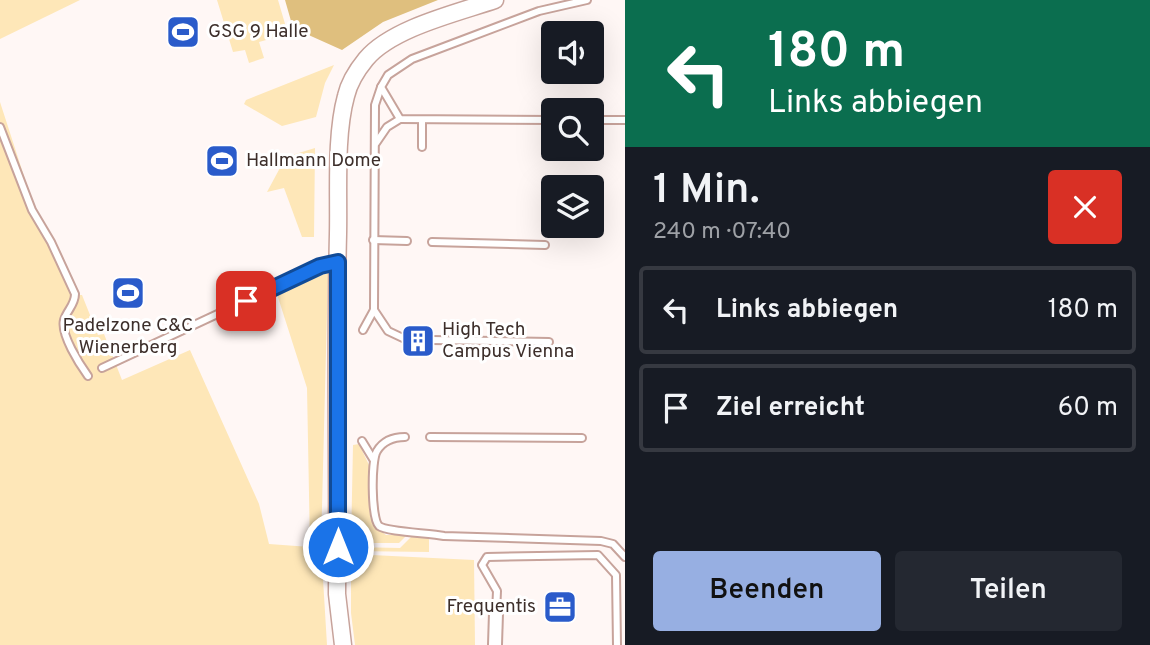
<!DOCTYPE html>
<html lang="de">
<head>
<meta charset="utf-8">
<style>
	:root { --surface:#171b24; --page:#242831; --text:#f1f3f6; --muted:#9ea1a6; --line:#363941; --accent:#97afe2 }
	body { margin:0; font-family:Overpass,sans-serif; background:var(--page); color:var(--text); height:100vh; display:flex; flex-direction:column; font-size:26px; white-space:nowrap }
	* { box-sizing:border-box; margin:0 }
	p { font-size:23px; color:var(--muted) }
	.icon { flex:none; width:38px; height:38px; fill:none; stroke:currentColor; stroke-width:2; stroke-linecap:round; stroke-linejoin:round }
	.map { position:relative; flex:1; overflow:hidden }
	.drawer { display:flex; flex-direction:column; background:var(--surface); width:525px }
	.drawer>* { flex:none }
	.guide { background:#0b6e4f; color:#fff; overflow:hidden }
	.controls { position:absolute; left:541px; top:21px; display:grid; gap:14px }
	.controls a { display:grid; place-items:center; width:63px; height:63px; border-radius:7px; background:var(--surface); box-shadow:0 7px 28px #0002; font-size:35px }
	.pin { position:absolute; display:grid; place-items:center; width:60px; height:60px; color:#fff; margin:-30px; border-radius:14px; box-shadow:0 4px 10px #0006 }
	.me { position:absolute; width:77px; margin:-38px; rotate:0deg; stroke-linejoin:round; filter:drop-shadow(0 0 5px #0008) }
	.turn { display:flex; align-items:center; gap:24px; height:147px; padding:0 28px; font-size:32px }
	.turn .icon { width:91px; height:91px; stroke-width:2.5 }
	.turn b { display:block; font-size:49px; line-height:60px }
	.round { display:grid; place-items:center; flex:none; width:74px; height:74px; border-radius:7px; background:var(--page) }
	.summary { display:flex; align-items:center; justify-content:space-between; height:119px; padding:0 28px }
	h1 { font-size:42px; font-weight:600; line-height:52px }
	.cta { display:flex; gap:14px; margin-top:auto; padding:14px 28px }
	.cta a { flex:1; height:80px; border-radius:7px; background:var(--accent); color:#111; font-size:28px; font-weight:600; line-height:80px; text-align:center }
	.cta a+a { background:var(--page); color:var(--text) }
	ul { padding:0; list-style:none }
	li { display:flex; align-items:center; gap:21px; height:88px; margin:0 14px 10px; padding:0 14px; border:4px solid var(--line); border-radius:7px }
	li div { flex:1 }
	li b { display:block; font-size:26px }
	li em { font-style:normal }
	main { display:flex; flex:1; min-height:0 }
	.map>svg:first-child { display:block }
</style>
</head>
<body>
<main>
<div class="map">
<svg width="625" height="645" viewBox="0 0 625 645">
	<rect width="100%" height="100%" fill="#fff7f5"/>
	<g fill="#fee7b8">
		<path d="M0 0H80L0 39Z"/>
		<path d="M217 0H278L288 34 259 42 264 58 249 63 245 50 233 52Z"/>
		<path d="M334 65 325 83 316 117 282 126 244 104 246 100Z"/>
		<path d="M0 102 34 207 77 295H82L98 335 104 334 122 380 190 350 259 504 269 544 310 547 307 388 276 291 328 273 321 546 327 645H0Z"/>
		<path d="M315 148 314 237H302L284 188 267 192 281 166 279 159Z"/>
		<path d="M359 444 369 465 370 516 373 525 386 535H407L399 543H351L353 445Z"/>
		<path d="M413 535 429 537V552L353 551V547L400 548Z"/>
		<path d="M351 554 474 560 475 645H355L351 613Z"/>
	</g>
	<path fill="#dfbf7e" d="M285 0H438L383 22 342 50 293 28Z"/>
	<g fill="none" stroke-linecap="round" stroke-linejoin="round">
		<defs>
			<g id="lane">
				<path d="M553 120 400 119 381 87 388 75 412 59 539 11 587 0"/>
				<path d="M592 120H625"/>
				<path d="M0 127 32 210 51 242 75 294C75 305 67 310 64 320 60 334 80 365 88 376"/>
				<path d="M376 143 387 127 400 119"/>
				<path d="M422 147V120"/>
				<path d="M373 240 407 241"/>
				<path d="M432 242 545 245"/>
				<path d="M374 310 388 331 405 339"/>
				<path d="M363 330 374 310 375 105 381 87"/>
				<path d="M431 340 549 342"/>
				<path d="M102 368 320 266 336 263"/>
				<path d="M405 437C394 437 383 441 377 451 371 460 371 518 379 526 387 532 430 533 444 536L601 541 613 544 625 557"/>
				<path d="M430 437 582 438"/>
				<path d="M362 441 373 459"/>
				<path d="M496 613 497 591 482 565 487 557 598 555 616 575 617 645"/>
			</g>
			<path id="street" d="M495 645 496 613"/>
			<path id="secondary" d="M343 645 337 594C338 474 335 354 338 234 339 192 335 136 346 96 349 83 357 70 366 59 392 28 457 13 495 0"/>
		</defs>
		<use href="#lane" stroke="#c7a39b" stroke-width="10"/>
		<use href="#street" stroke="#c7a39b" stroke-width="16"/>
		<use href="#secondary" stroke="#c7a39b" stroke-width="19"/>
		<use href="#lane" stroke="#fff" stroke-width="6"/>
		<use href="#street" stroke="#fff" stroke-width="12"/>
		<use href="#secondary" stroke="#fff" stroke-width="16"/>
	</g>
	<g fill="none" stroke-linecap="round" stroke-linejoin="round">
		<defs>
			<path id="route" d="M246 301 320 266 338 262V547"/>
		</defs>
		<use href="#route" stroke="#114b97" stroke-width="18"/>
		<use href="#route" stroke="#1a73e8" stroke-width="12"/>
	</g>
	<defs>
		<symbol id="stadium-square" viewBox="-11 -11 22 22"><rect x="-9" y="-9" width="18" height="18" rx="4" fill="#2a5bca" stroke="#fff"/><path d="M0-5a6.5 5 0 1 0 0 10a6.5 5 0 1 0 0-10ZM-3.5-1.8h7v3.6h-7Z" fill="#fff"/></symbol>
		<symbol id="building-square" viewBox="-11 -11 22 22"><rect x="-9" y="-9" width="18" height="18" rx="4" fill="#2a5bca" stroke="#fff"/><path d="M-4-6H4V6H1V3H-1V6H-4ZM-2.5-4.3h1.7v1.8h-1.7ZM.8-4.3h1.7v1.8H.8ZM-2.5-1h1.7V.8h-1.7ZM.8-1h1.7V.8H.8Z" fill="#fff"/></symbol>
		<symbol id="office-square" viewBox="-11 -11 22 22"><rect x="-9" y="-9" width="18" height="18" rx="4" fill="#2a5bca" stroke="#fff"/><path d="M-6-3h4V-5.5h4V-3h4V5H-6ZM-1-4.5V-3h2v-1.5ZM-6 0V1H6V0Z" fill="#fff"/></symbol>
	</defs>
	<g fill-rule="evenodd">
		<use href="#stadium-square" x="164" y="13" width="38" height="38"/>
		<use href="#stadium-square" x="203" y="142" width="38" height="38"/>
		<use href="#stadium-square" x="109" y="274" width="38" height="38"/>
		<use href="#building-square" x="399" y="322" width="38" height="38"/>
		<use href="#office-square" x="541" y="588" width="38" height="38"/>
	</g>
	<g text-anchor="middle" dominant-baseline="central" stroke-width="6" stroke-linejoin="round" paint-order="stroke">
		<g font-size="19" fill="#3d2f2b" stroke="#fff" text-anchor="start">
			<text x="208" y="32">GSG 9 Halle</text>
			<text x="246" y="161">Hallmann Dome</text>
			<text x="128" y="326" text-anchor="middle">Padelzone C&amp;C<tspan x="128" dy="22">Wienerberg</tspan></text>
			<text x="442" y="330">High Tech<tspan x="442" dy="22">Campus Vienna</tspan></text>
			<text x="536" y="607" text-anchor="end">Frequentis</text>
		</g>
	</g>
</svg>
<div class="controls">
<a><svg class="icon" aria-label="sound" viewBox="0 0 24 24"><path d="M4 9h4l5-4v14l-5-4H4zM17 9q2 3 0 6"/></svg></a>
<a><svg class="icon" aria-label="search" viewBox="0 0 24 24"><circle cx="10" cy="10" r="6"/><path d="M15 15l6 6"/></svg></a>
<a><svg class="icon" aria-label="layers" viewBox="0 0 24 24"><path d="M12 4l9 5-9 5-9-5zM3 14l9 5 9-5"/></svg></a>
</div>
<div class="pin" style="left:246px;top:301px;background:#d93025"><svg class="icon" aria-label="arrive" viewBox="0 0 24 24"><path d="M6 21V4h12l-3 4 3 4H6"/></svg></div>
<svg class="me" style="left:338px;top:547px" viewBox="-20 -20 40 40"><circle r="17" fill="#1a73e8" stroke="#fff" stroke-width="3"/><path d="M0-11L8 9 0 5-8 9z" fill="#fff"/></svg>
</div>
<section class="drawer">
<div class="guide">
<div class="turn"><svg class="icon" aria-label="left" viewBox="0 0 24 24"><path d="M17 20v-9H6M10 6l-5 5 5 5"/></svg><div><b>180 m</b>Links abbiegen</div></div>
</div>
<div class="summary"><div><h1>1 Min.</h1><p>240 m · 07:40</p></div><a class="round" style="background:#d93025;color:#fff"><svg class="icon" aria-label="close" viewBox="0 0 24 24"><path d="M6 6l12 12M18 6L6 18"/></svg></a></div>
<ul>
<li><svg class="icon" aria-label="left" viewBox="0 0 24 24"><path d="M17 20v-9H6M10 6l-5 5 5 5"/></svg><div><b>Links abbiegen</b></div><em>180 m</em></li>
<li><svg class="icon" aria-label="arrive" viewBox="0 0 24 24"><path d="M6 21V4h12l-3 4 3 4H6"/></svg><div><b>Ziel erreicht</b></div><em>60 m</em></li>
</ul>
<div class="cta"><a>Beenden</a><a>Teilen</a></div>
</section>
</main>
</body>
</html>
